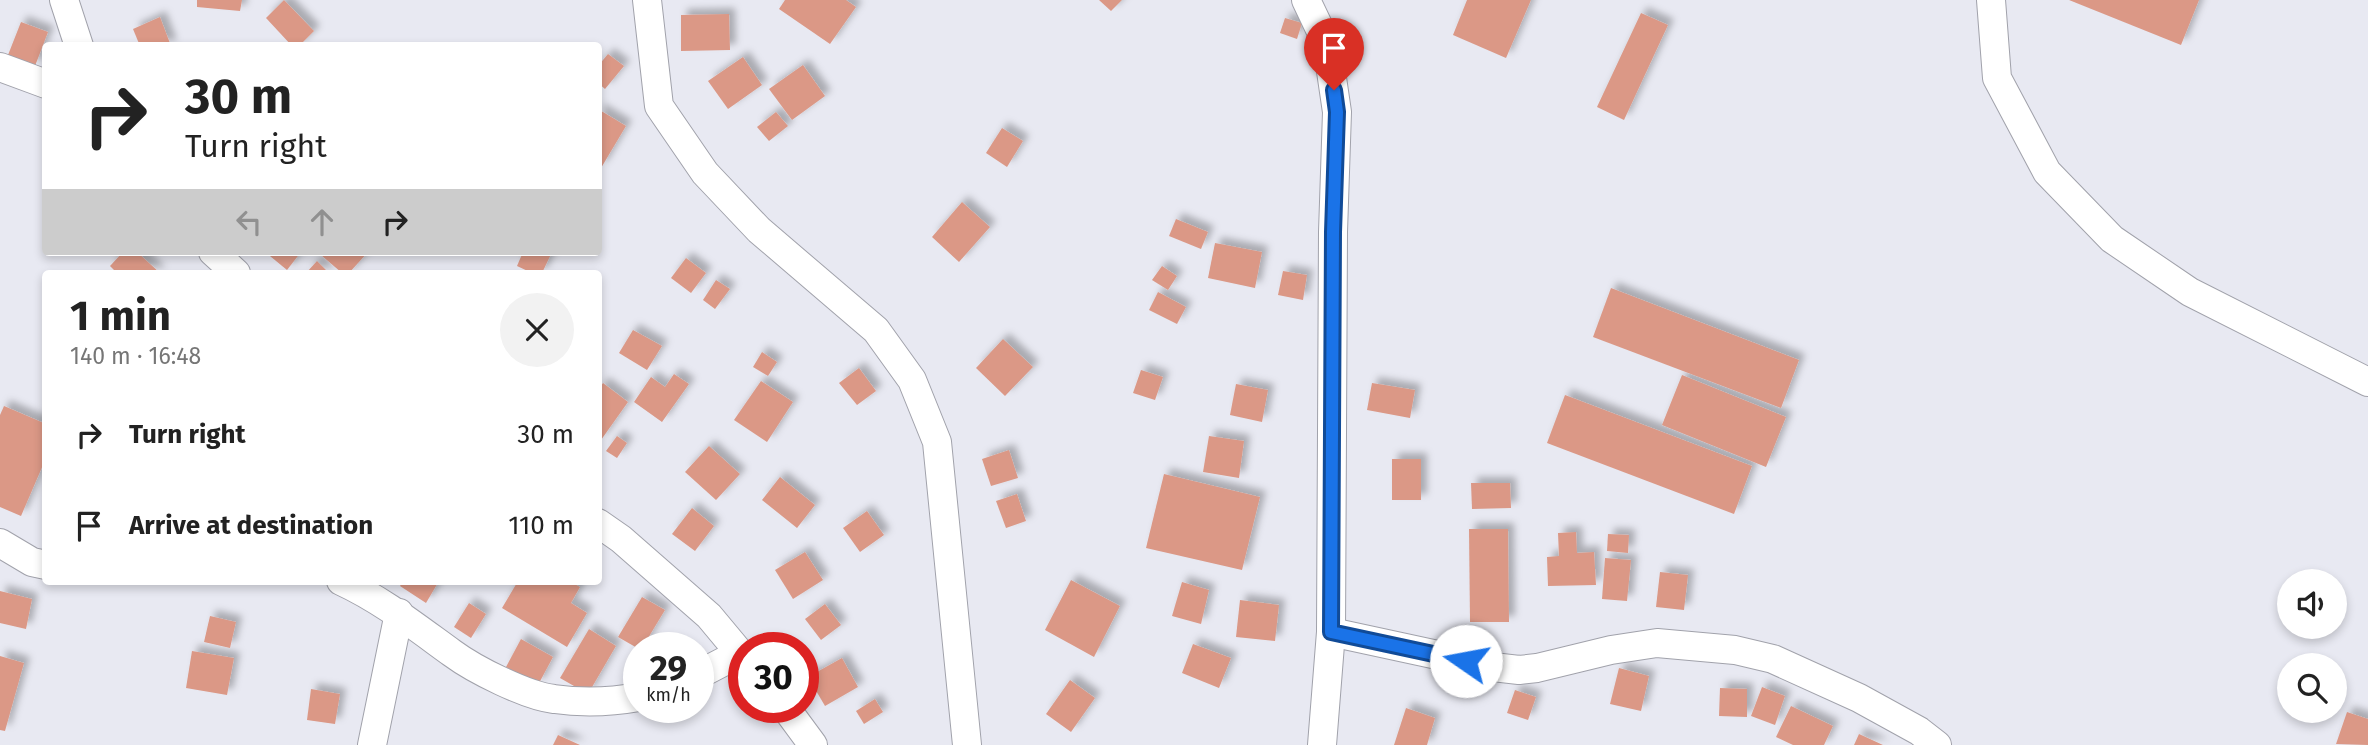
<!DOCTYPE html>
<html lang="en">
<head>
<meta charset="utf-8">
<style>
	:root { --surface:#fff; --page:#f2f2f2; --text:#222; --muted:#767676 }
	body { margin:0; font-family:"Fira Sans",sans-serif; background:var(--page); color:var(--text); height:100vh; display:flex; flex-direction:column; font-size:26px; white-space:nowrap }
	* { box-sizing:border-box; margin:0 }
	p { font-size:23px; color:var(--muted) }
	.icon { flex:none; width:38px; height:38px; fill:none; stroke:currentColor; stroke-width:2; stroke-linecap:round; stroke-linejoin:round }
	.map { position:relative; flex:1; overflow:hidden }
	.drawer { position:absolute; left:42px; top:270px; width:560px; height:315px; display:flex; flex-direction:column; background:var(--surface); border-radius:7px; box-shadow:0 4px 10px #0003 }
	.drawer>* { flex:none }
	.top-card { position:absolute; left:42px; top:42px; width:560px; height:214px; border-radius:7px; box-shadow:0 4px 10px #0003; background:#fff; color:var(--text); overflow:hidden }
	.buttons { position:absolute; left:2277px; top:569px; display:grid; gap:14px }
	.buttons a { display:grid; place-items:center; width:70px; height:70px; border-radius:50%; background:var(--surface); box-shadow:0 4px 10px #0003; font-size:35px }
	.speed { position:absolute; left:623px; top:632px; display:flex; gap:14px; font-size:35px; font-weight:700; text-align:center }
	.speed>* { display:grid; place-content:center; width:91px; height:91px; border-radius:50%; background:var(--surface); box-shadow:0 4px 10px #0003; line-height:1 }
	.speed small { font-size:18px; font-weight:400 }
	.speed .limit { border:10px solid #d22; background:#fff; color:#111 }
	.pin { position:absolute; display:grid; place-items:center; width:60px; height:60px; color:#fff; margin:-72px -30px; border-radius:50% 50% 50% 0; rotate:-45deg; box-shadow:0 0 7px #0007 }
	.pin .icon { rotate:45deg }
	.me { position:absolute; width:77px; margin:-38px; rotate:282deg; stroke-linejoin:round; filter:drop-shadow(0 0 5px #0008) }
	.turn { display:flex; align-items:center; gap:24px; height:147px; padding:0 28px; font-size:32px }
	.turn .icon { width:91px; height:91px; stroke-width:2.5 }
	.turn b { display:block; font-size:49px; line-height:60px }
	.lanes { display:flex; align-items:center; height:66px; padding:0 28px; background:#0003; justify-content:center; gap:35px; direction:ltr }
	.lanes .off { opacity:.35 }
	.round { display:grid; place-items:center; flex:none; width:74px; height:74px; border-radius:37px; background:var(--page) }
	.summary { display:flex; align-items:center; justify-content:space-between; height:119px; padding:0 28px }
	h1 { font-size:42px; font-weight:700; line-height:52px }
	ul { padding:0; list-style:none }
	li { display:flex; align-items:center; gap:21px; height:91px; padding:0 28px }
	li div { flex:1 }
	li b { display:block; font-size:26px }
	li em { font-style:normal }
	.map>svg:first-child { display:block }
</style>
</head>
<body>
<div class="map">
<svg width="2368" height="745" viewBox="0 0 2368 745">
	<defs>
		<filter id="shadow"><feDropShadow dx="6" dy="-6" stdDeviation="3.5" flood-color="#0004"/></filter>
	</defs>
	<rect width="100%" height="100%" fill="#e8e9f2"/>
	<g fill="#db9886" filter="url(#shadow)">
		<path d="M197 0H242L240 11 197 7Z"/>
		<path d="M284 0 314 31 299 46H292L266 18Z"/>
		<path d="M785 0H846L856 7 830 44 779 9Z"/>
		<path d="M1099 0H1122L1111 11Z"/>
		<path d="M1467 0H1531L1506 58 1453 35Z"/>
		<path d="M2069 0H2199L2181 45Z"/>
		<path d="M1641 13 1668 25 1624 120 1597 107Z"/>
		<path d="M729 14 730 50 681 51V15Z"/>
		<path d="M160 17 171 46H140L133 29Z"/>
		<path d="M1285 18 1302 23 1297 39 1280 33Z"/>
		<path d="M21 22 48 32 35 66 8 55Z"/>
		<path d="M608 54 624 66 605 89 598 83V66Z"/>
		<path d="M743 57 762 85 728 109 708 81Z"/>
		<path d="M803 65 825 96 792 120 769 89Z"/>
		<path d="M598 109 626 126 601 168 598 166Z"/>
		<path d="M776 112 788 126 769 141 757 127Z"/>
		<path d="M1002 128 1023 141 1007 167 986 153Z"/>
		<path d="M962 202 990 227 959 262 932 237Z"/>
		<path d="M1176 219 1208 232 1201 249 1169 236Z"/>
		<path d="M1215 243 1262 252 1255 288 1208 278Z"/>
		<path d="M123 252H137L160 273H117L110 266Z"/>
		<path d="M274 252H301L287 270 270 256Z"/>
		<path d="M324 252H368L349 273H342L321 255Z"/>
		<path d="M523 252H552L542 273H532L517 266Z"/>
		<path d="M686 258 706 273 691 293 671 278Z"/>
		<path d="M317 261 329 273H306Z"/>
		<path d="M1162 266 1177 276 1168 290 1152 280Z"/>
		<path d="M1283 271 1307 275 1303 300 1278 295Z"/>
		<path d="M716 280 730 289 715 309 703 300Z"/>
		<path d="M1611 288 1799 360 1781 408 1593 337Z"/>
		<path d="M1158 292 1186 307 1177 324 1149 310Z"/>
		<path d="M633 330 662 346 647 370 619 353Z"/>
		<path d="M1003 339 1033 367 1005 396 976 368Z"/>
		<path d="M762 352 777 362 768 376 753 367Z"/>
		<path d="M859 368 876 391 857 405 839 383Z"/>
		<path d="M1141 370 1163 377 1155 400 1133 393Z"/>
		<path d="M674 374 689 384 662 422 634 402 651 377 665 387Z"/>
		<path d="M1682 375 1786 417 1766 467 1662 425Z"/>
		<path d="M761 381 793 402 767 442 734 420Z"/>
		<path d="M603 383 628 402 601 440 598 438V390Z"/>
		<path d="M1372 383 1415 390 1410 418 1367 410Z"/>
		<path d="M1236 384 1268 390 1262 422 1230 415Z"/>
		<path d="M1565 395 1752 466 1734 514 1547 443Z"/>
		<path d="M4 406 46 424V458L21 516 0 507V415Z"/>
		<path d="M617 436 627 443 617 458 606 451Z"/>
		<path d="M1209 436 1244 441 1239 478 1203 472Z"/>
		<path d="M709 446 740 474 716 500 685 472Z"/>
		<path d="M1009 450 1018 478 991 486 982 459Z"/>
		<rect x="1392" y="459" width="29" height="41"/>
		<path d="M1164 474 1260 497 1242 570 1146 548Z"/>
		<path d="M780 477 815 505 797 528 762 500Z"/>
		<path d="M1471 483H1510L1511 508 1472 509Z"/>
		<path d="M1017 494 1026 521 1006 528 996 501Z"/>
		<path d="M692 508 714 526 695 551 672 534Z"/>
		<path d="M867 511 884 535 860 552 843 528Z"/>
		<path d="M1469 529H1508L1509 622H1470Z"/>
		<path d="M1576 532 1577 553 1594 552 1596 585 1548 586 1547 557 1559 556 1558 533Z"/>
		<path d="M1608 534 1629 535 1628 553 1607 551Z"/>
		<path d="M805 552 823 580 793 599 775 570Z"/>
		<path d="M1605 558 1631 560 1627 601 1602 599Z"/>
		<path d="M1660 572 1688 575 1684 610 1656 607Z"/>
		<path d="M1071 580 1120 606 1094 657 1045 630Z"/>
		<path d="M403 581H439L426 603 400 586Z"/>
		<path d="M518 581H569L580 587 571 603 587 613 567 647 502 608Z"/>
		<path d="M1182 582 1209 590 1201 624 1172 616Z"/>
		<path d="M0 591 32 599 26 629 0 623Z"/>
		<path d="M642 597 665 610 642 648 639 649 618 637Z"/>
		<path d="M1240 600 1279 605 1275 641 1236 637Z"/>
		<path d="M469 603 486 614 471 638 454 627Z"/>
		<path d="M825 604 841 625 821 640 805 619Z"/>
		<path d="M210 616 236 622 230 648 204 642Z"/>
		<path d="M589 629 616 646 588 694 560 678Z"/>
		<path d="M521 639 553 657 538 685 506 667Z"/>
		<path d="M1193 644 1231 658 1219 688 1182 673Z"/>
		<path d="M192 651 234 658 227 695 186 688Z"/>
		<path d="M0 656 24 663 5 731 0 730Z"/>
		<path d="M842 658 858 687 825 706 808 677Z"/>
		<path d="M1619 668 1649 676 1641 711 1610 704Z"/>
		<path d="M1070 680 1095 698 1071 732 1046 714Z"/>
		<path d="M1762 687 1785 696 1775 725 1751 716Z"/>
		<path d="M1720 688 1747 689V717L1719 716Z"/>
		<path d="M311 689 340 694 335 724 307 720Z"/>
		<path d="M1515 690 1536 697 1528 720 1507 713Z"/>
		<path d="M875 699 883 712 864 724 856 711Z"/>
		<path d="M1791 706 1833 726 1824 745H1793L1776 737Z"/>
		<path d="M1406 708 1435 718 1427 745H1394Z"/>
		<path d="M2347 712 2368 719V745L2336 744Z"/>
		<path d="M1859 734 1883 745H1854Z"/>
		<path d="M558 735 580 745H553Z"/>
	</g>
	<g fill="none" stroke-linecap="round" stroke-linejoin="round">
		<defs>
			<g id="minor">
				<path d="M64 0 79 46"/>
				<path d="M647 0 659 106 705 173 759 230 876 330 912 380 937 442 967 745"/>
				<path d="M1306 0 1327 44 1337 112 1333 232 1331 632 1322 745"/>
				<path d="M1991 0 1997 78 2047 172 2112 239 2190 292 2368 382"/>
				<path d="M0 67 46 84"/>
				<path d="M213 252 236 273"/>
				<path d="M598 523 621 539 709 616 744 658"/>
				<path d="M0 543 32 562 46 565"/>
				<path d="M341 581C382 600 416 627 452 653 475 670 527 696 554 699 582 703 611 702 639 697"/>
				<path d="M1331 632 1493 667 1519 670 1537 668 1611 650 1657 643 1735 650 1773 659 1859 698 1919 731 1937 745"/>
				<path d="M698 675 740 653"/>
				<path d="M785 707 813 745"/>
				<path d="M372 745 399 613"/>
			</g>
		</defs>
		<use href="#minor" stroke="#a1a2ab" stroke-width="30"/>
		<use href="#minor" stroke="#fff" stroke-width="28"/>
	</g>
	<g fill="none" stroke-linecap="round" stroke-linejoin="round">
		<defs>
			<path id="route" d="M1334 90 1337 112 1333 232 1331 632 1466 661"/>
		</defs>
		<use href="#route" stroke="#114b97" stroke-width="18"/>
		<use href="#route" stroke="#1a73e8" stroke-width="12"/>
	</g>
</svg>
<div class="buttons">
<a><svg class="icon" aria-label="sound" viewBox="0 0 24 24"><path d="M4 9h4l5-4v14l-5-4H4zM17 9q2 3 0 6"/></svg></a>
<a><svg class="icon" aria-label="search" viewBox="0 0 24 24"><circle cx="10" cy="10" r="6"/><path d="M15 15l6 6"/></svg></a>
</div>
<div class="speed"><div>29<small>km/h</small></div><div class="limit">30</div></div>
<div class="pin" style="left:1334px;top:90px;background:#d93025"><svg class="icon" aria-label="arrive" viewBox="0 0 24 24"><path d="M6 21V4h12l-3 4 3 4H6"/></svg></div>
<svg class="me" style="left:1466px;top:661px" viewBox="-20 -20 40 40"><circle r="19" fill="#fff"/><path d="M0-13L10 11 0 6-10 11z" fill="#1a73e8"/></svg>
<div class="top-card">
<div class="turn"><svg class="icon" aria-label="right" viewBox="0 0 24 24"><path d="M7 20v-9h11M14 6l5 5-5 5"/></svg><div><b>30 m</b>Turn right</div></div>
<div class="lanes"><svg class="icon off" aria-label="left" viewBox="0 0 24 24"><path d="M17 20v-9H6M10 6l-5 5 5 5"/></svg><svg class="icon off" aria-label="ahead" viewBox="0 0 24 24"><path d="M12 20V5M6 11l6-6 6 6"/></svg><svg class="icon" aria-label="right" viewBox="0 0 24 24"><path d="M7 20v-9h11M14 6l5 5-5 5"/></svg></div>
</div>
<section class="drawer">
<div class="summary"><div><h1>1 min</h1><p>140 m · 16:48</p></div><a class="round"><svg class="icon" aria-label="close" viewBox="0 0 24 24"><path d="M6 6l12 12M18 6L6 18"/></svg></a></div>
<ul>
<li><svg class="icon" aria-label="right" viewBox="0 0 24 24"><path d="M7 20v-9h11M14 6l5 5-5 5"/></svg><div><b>Turn right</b></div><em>30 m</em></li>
<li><svg class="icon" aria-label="arrive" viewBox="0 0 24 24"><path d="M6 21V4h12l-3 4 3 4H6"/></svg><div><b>Arrive at destination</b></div><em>110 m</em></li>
</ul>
</section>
</div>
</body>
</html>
